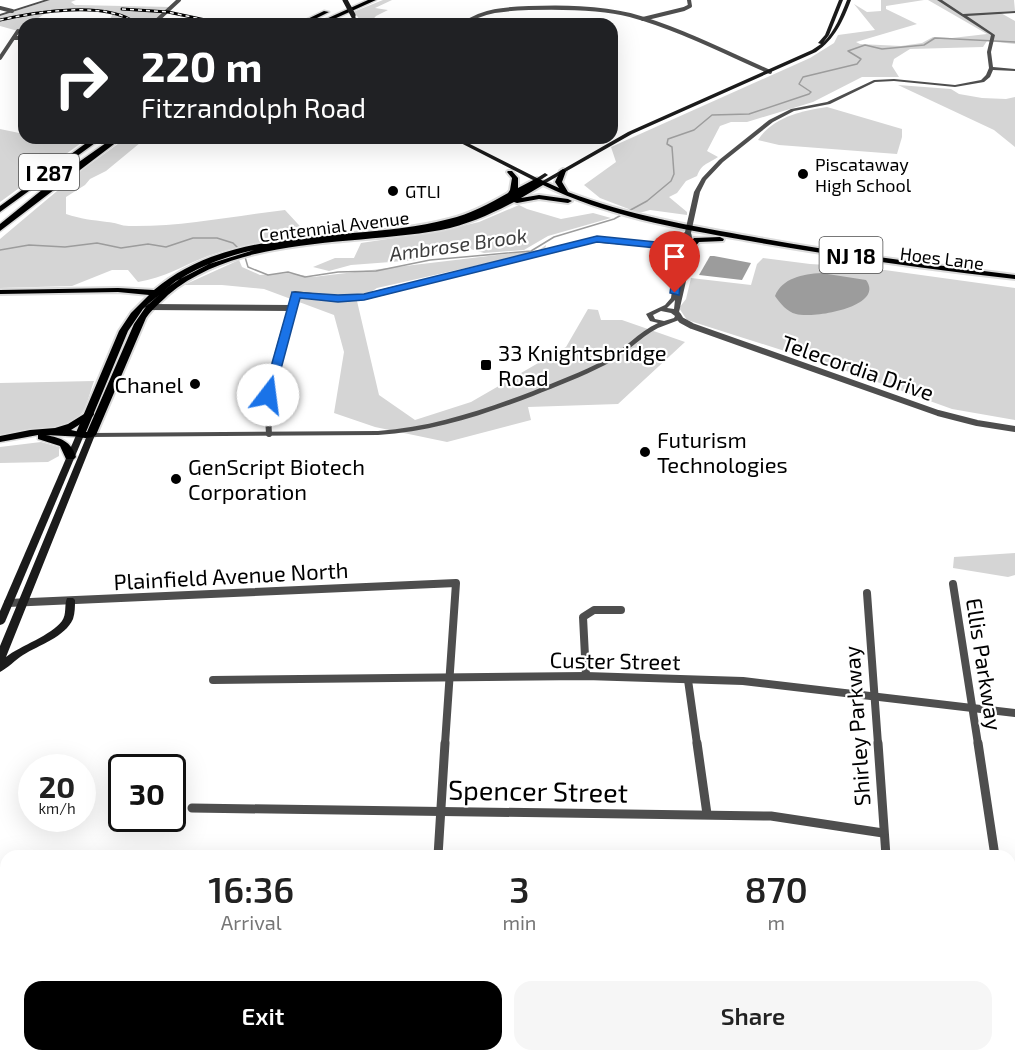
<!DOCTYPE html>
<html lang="en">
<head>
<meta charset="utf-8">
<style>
	:root { --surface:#fff; --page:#f6f6f6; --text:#222; --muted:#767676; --accent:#000 }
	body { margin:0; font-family:"Exo 2",sans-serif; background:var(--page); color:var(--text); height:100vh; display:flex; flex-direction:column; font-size:22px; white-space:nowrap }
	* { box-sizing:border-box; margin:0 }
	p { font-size:20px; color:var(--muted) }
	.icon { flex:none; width:33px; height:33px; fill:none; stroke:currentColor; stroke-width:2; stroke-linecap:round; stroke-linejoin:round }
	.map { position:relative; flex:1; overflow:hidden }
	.drawer { position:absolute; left:0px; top:850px; width:1016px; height:212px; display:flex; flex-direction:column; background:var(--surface); border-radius:18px 18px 0 0; box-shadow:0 6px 24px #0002 }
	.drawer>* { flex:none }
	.hud { position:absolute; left:18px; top:18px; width:600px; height:126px; border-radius:18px; box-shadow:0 6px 24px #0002; background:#202124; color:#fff; overflow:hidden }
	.speed { position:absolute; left:18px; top:754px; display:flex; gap:12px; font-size:30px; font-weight:700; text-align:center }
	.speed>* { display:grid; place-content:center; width:78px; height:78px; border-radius:50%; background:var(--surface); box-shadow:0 6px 24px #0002; line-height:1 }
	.speed small { font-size:15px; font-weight:400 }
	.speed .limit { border:3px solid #111; border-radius:9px; background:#fff; color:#111 }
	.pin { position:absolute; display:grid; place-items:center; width:51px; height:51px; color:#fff; margin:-62px -26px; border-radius:50% 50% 50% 0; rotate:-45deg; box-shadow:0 0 6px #0007 }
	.pin .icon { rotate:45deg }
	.me { position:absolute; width:66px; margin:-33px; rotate:15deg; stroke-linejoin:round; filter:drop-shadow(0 0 4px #0008) }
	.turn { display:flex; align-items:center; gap:21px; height:126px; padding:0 24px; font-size:27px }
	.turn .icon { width:78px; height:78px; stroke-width:2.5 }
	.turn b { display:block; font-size:42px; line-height:51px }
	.eta { display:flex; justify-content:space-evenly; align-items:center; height:102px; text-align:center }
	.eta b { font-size:36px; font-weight:600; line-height:42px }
	.action { display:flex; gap:12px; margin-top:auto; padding:12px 24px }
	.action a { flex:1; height:69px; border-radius:18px; background:var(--accent); color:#fff; font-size:24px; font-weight:600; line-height:69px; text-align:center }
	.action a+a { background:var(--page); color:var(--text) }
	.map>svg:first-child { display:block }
</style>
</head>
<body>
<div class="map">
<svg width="1015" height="1061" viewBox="0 0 1015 1061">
	<rect width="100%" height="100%" fill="#fff"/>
	<g fill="#d5d5d5">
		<path d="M50 0H76L71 2 75 5 172 7 157 22 169 24H107L114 12 106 10 46 13 29 24H24V27L18 31 0 26V16Z"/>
		<path d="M383 0H392L375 8 388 10 376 16 369 24H359L358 17 353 12Z"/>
		<path d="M881 0H924L886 6V9L917 24 856 42 860 44 901 46 922 43 933 37 952 38 987 34 928 0H1014L1015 11 999 12 1015 21V44L987 41 983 47 910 49 894 59 892 66 899 77H862L813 102 747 122H731L720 126 707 151 718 157C708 164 702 163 697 176L686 181 677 193 669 197 687 212V215L650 210 639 213 600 198 584 185 616 162 611 147 810 58 834 43 838 35 875 30 854 4 867 12 881 11Z"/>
		<path d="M898 85 951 89 959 94 982 98 1006 99 1015 97V147L994 130Z"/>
		<path d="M827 107 902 129V137L897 154 779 145 758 140C773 117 801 111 827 107Z"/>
		<path d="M0 129 24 134V138H48L69 142 76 138H88L0 202Z"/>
		<path d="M126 138H146L106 171 90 179 85 185 66 197V214C81 219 92 220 107 222 115 222 121 226 129 226 182 227 233 216 285 210L309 236C275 241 240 245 208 256 184 265 164 278 138 282L128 270H112L72 286 0 288V239L82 170Z"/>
		<path d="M519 205 527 209 561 219 593 213 611 218 548 236 524 250 484 253 467 248 426 253 417 260 351 265 329 271 313 267 335 258H354L361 243 441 231 479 222Z"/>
		<path d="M546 245 545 250 377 288 357 301 379 395 415 420 471 402 566 347 588 309 598 310 601 320H622L685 342 618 404 528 407 531 420 447 442 375 427 334 413 344 352 334 315 264 289 222 285H184L239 260 242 267 260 275 288 273 313 277 539 250Z"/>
		<path d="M763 258 810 264 863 267 1015 288V420L952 409 841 369 687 320 679 308 686 299 691 278 751 285 757 264Z"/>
		<path d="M94 381C90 392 87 407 80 416 68 433 20 431 0 435V383Z"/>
		<path d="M41 442 59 447V456L48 462 0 463V447Z"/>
		<path d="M1015 553V575L1008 577 953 568 954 557Z"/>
	</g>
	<g fill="#9c9c9c">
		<path d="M710 256H714L751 263 742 280 699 275Z"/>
		<path d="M821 273 866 280C886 307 812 319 796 314 787 312 780 303 775 296 782 278 803 274 821 273Z"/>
	</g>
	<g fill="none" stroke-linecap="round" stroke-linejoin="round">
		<g stroke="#9c9c9c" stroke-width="1.5">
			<path d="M0 250 29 245 65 247 97 243 121 248 148 244 166 247 193 238H217L233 243 240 250"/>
			<path d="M245 257 248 267 268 275 288 272 305 277 338 272 376 271 430 260 531 251 554 237 614 219 647 201 671 181 674 174 672 147 667 144 668 139 694 130 712 115 749 114 809 94 811 92 799 84 803 77 857 64 861 59 848 51 865 45 882 49 924 45 935 38 1015 42"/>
		</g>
		<defs>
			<g id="trunk">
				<path d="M563 169 566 171 562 182 568 192C628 215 691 226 754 237 840 253 928 264 1015 275V279C924 269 834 256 744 240 676 228 606 216 543 185L521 198 539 195 568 199 572 201 568 203 539 199 517 203 514 202C491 214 467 225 441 230 354 246 239 235 168 295 160 303 152 309 146 318L96 435C91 439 80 439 75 435L119 331 131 313 149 295 118 292 0 294V290L118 288 154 290C234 222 354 244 449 219 470 214 489 204 508 193L510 190 512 178 507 172 508 171H512L518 178V188L537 178 559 188 555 182 560 171ZM254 250 209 264 176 281 162 292C187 271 221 257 254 250ZM159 295 147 305 134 324 87 432H86L128 331 143 309Z"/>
				<path d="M720 237 724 239 723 241 699 242 691 252 684 250 694 238Z"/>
			</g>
			<g id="motorway">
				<path d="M368 0H376L323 24H315Z"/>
				<path d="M324 11 329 12 305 24H297Z"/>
				<path d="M93 138H102L0 212V206Z"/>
				<path d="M113 138H122L0 231V224L59 176Z"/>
				<path d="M89 411 93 412 94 414 93 416 71 430 84 433 85 435 84 437 46 435C61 438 71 441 76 457L74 459H66L60 446 38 439V435L0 442V436L30 430 55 428 68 424Z"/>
			</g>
		</defs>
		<use href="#trunk" stroke="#dbdbdb" stroke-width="4"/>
		<use href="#motorway" stroke="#dbdbdb" stroke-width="3"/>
		<g stroke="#4e4e4e" stroke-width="4">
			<path d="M0 8 12 11"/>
			<path d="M643 19 684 9 690 6 689 0"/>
			<path d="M153 24 179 0"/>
			<path d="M464 24C482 10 506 9 529 8 562 7 598 7 630 15 678 28 724 52 770 72"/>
			<path d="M14 38H24"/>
			<path d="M0 58 18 31"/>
		</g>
		<path stroke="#4e4e4e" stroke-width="4.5" d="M394 290 592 240 681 247"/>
		<g stroke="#4e4e4e" stroke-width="6">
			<path d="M149 307 292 308"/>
			<path d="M678 315 681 320 692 326 938 413 977 423 1015 429"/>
			<path d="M269 434C264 385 282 340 295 294L338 299 364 297 400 288"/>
		</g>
		<g stroke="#4e4e4e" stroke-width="8">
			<path d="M953 584 978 744"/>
			<path d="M867 593 878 744"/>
			<path d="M8 603 456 583 445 744"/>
			<path d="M586 676 583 617 594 610H621"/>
			<path d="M213 680 586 676 743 681 1015 713"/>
			<path d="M688 680 697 744"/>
		</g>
		<g stroke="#4e4e4e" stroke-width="9">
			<path d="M697 743 707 814"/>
			<path d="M878 743 886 856"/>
			<path d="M978 743 995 856"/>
			<path d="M192 808 771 816 883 833"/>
			<path d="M438 856 445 743"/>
			<path d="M1010 951 1015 986"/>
			<path d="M1010 1024 1015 1025"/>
			<path d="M305 1056V1061"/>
			<path d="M428 1056V1061"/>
			<path d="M552 1056V1061"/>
			<path d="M673 1056 674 1061"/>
			<path d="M906 1056 907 1061"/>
			<path d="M183 1061 185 1056"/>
		</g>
		<g fill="#4e4e4e" fill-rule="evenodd">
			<path d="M44 0H50L0 16V14Z"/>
			<path d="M937 0H942L963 14 1015 11V13L967 16 995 35 991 52 993 67 1015 69V71L993 70 990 77 984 82 955 87 894 81 875 82 830 104 794 111 773 122 723 162 706 180 700 192 691 233C696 245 682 297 679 313L681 315 679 320C672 323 665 325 658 328 639 338 625 355 605 365 582 377 557 386 533 396 483 415 432 432 378 435L91 437 87 435 91 433 378 431C433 427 482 410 533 391 557 381 582 372 605 360 624 350 638 332 658 323L650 321 646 314 665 305 671 298 680 236 685 232 694 192 702 178 719 160 769 120 791 109 827 102 874 80 894 79 955 85 981 80 986 75 989 68 987 52 991 35ZM687 236 685 254 680 278 686 237ZM675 300 674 309 667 308ZM661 311 671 313 675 316 674 318 664 321 655 319 653 315Z"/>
		</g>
		<g fill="#1b1b1b" fill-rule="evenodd">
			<path d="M839 0H843L829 35 823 43C835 31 841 15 847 0H851C843 21 835 39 816 52L632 134 544 184 539 183 628 132 812 50 821 44 818 43 825 35Z"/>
			<path d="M353 14 355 15 357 24H353L351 15Z"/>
			<path d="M451 138H458L537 178 545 173 548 175 539 181H535Z"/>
			<path d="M77 433H80L84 435 5 622 3 624 0 625V611Z"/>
			<path d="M88 433H91L95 435 6 657C20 646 52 635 62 621 67 614 64 605 67 598H73L75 600C75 606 75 613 73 619 65 637 39 645 23 655 15 660 8 668 0 672V646Z"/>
		</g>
		<use href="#trunk" fill="#000" fill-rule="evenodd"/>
		<use href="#motorway" fill="#000" fill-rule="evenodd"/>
		<defs>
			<g id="rail">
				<path d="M122 9 168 12 224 24"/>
				<path d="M0 20C36 12 107 0 137 24"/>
			</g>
		</defs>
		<use href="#rail" stroke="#000" stroke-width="3"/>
		<use href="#rail" stroke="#fff" stroke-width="1.5" stroke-dasharray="4" stroke-linecap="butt"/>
		<path stroke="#1b1b1b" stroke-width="5" d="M345 0 353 15"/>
	</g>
	<path fill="#1a73e8" stroke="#114b97" stroke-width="1.5" d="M597 236 685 245 679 295 670 293 676 250 597 242 364 300 338 302 300 298 274 395 268 399 263 395 292 292 338 295 364 294Z"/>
	<g fill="#000" stroke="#fff" stroke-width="2">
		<circle cx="803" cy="174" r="6"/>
		<circle cx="393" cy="191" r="6"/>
		<rect x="480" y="359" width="12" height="12" rx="3"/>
		<circle cx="195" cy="384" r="6"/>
		<circle cx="645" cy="452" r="6"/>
		<circle cx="176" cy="479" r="6"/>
	</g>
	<g text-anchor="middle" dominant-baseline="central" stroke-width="4.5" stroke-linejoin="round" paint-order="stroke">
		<g font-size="18" fill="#000" stroke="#fff" text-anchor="start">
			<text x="815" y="164">Piscataway<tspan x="815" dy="21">High School</tspan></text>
			<text x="405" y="191">GTLI</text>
		</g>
		<g font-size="18" fill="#000" stroke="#fff">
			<text transform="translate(334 226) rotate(-7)">Centennial Avenue</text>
			<text transform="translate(942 258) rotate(7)">Hoes Lane</text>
		</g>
		<g font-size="20" font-style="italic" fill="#3d3d3d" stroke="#fff">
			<text transform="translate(458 244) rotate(-8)">Ambrose Brook</text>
		</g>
		<g fill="#fff" stroke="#4c4c4c" stroke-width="1.5">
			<rect x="19" y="154" width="60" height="36" rx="4.5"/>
			<rect x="819.5" y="237" width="63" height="36" rx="4.5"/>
		</g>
		<g font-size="21" font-weight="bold" fill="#000">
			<text x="49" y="172">I 287</text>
			<text x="851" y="255">NJ 18</text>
		</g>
		<g font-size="22" fill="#000" stroke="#fff" text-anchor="start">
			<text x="498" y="352">33 Knightsbridge<tspan x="498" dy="25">Road</tspan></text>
			<text x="183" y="384" text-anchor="end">Chanel</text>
			<text x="657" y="439">Futurism<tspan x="657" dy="25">Technologies</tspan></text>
			<text x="188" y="466">GenScript Biotech<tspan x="188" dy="25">Corporation</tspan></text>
		</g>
		<g font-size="22" fill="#000" stroke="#fff">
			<text transform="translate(858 367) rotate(19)">Telecordia Drive</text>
			<text transform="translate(231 575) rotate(-3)">Plainfield Avenue North</text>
			<text transform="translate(615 660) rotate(1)">Custer Street</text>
			<text transform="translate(985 664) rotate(81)">Ellis Parkway</text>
			<text transform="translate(856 726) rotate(-94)">Shirley Parkway</text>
		</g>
		<g font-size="27" fill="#000" stroke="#fff">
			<text transform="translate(538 790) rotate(1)">Spencer Street</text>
		</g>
	</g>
</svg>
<div class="speed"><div>20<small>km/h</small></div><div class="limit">30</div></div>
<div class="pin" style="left:675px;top:293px;background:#d93025"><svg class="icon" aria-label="arrive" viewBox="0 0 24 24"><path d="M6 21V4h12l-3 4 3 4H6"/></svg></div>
<svg class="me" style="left:268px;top:395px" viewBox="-20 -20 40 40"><circle r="19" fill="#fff"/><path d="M0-13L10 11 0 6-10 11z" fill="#1a73e8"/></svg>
<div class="hud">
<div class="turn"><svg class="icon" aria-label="right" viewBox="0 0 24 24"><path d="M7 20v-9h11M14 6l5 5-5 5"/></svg><div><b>220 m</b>Fitzrandolph Road</div></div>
</div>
<section class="drawer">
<div class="eta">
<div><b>16:36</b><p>Arrival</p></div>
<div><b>3</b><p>min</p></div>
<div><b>870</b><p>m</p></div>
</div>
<div class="action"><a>Exit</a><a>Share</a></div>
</section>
</div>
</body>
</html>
